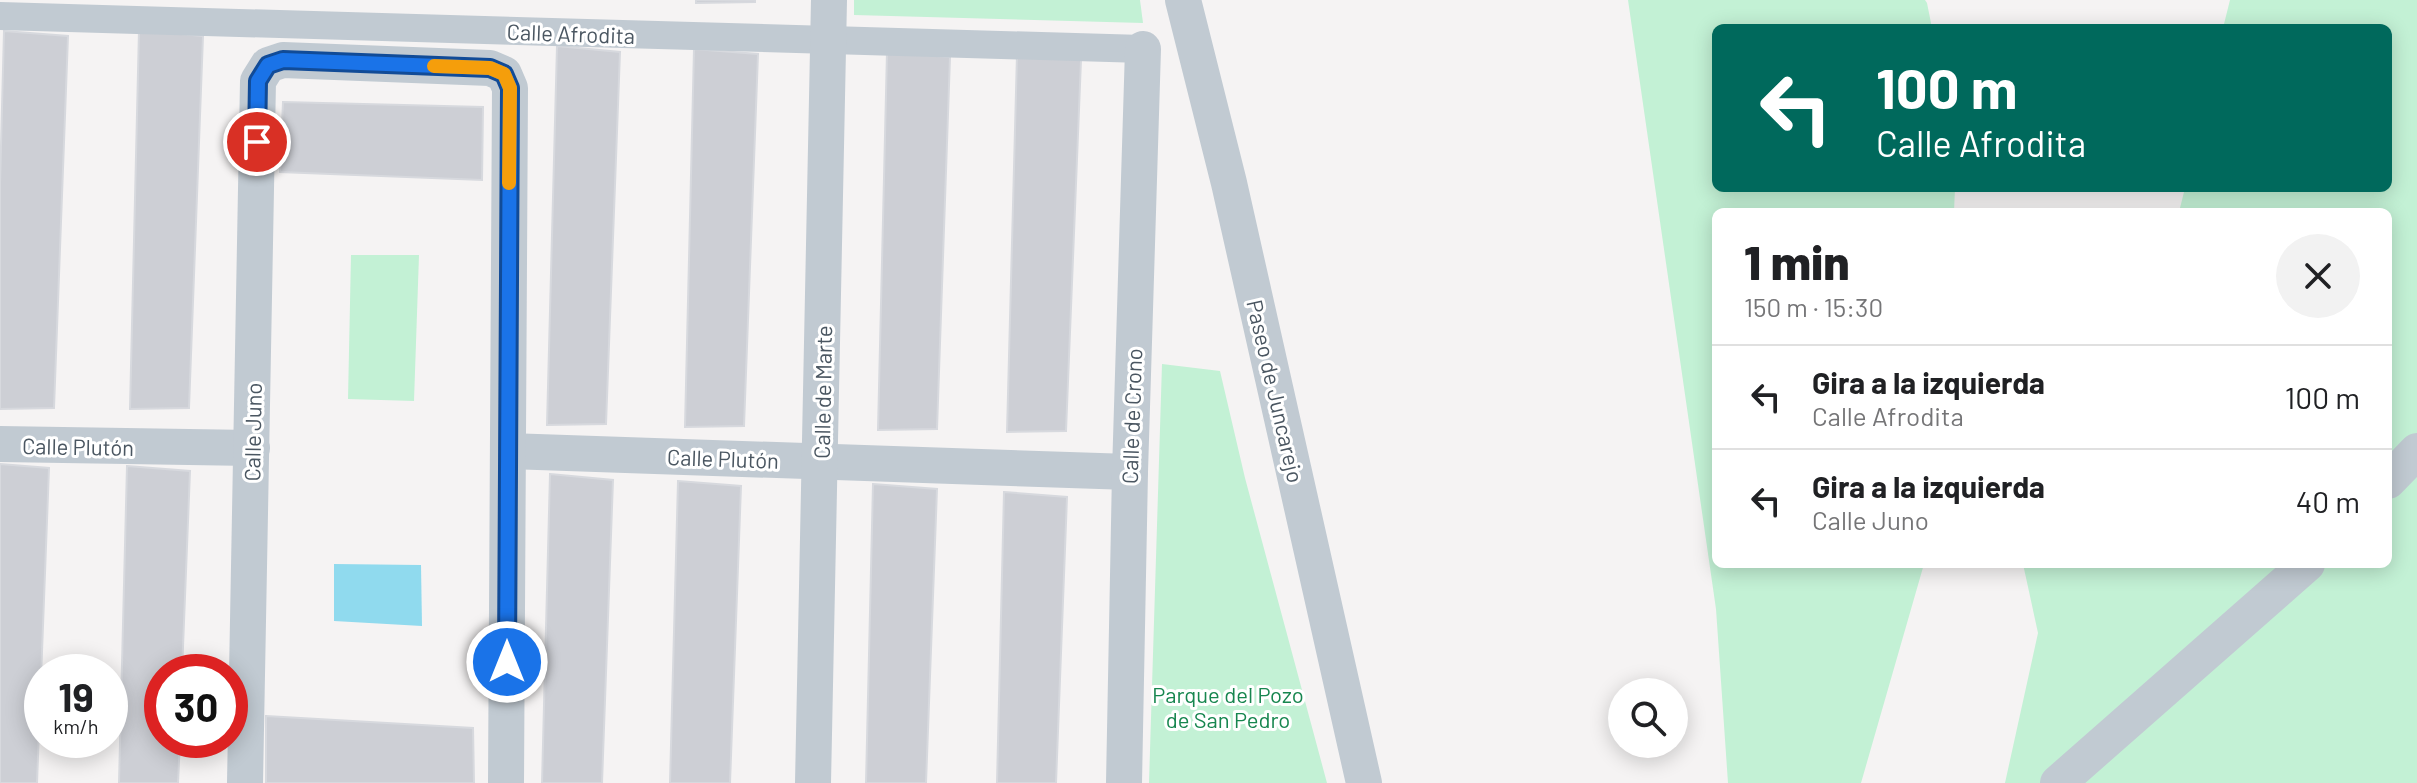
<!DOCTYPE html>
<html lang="es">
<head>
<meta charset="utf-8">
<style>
	:root { --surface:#fff; --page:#f2f2f2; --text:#202124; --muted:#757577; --line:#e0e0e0 }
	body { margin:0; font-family:Barlow,sans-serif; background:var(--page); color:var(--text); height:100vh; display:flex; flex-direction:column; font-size:30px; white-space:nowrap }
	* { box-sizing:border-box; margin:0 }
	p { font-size:26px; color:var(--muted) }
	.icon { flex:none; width:44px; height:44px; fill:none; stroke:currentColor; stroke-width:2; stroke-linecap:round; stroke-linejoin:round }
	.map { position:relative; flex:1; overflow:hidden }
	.details { position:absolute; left:1712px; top:208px; width:680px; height:360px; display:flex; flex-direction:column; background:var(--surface); border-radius:12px; box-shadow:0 4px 20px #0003 }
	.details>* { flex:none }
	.banner { position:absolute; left:1712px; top:24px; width:680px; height:168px; border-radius:12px; box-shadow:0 4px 20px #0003; background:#00695c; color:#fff; overflow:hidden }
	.tools { position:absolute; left:1608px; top:678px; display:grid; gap:16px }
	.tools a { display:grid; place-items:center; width:80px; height:80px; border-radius:50%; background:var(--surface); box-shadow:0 4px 20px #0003; font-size:40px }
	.speed { position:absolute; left:24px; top:654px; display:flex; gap:16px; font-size:40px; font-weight:700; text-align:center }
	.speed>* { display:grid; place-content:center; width:104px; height:104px; border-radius:50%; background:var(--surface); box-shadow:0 4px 20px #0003; line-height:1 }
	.speed small { font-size:20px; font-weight:400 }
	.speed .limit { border:12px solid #d22; background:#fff; color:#111 }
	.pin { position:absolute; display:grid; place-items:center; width:68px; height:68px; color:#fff; margin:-34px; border:4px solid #fff; border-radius:50%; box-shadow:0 2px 8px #0007 }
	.me { position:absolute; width:88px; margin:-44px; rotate:0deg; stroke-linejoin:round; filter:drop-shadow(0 0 6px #0008) }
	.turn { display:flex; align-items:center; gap:28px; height:168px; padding:0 32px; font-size:36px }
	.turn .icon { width:104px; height:104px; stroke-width:2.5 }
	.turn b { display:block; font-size:56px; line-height:68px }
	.round { display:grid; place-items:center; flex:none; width:84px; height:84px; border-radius:42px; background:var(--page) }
	.headline { display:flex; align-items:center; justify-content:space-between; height:136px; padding:0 32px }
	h1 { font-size:48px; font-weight:800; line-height:60px }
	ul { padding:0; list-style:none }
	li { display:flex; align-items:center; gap:24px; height:104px; padding:0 32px; border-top:2px solid var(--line) }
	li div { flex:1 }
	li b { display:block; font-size:30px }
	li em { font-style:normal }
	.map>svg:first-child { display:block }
</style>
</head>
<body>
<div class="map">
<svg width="2417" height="783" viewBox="0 0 2417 783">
	<rect width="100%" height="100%" fill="#f5f3f3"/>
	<g fill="#c3f1d5">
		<path d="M854 0H1140L1143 23 854 15Z"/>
		<path d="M1628 0H1925L1927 3 1932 28H1716V188H1955L1954 212H1716V564H1924L1861 783H1728L1716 609Z"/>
		<path d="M2230 0H2417V783H2005L2038 633 2023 564H2388V212H2179L2185 188H2388V28H2223Z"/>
		<path d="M351 255H419L414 401 348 399Z"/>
		<path d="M1162 364 1220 371 1245 478 1327 783H1149Z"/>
	</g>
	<path fill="#90daee" d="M334 564 421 565 422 626 334 621Z"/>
	<g fill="#cdcfd5" stroke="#d7d9de" stroke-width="2">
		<path d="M696 0H755V2L696 3Z"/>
		<path d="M139 30 203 36 189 408 130 409Z"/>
		<path d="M4 31 68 36 54 408 0 409V184Z"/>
		<path d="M557 46 620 52 606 424 547 425Z"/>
		<path d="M694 49 758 54 744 426 685 427Z"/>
		<path d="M887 52 950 57 937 429 878 430Z"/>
		<path d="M1017 54 1081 60 1066 431 1007 432Z"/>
		<path d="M283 102 483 107 482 180 280 172Z"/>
		<path d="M0 464 49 468 37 783H0Z"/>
		<path d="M127 466 190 471 182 672H162V740H180L178 783H119Z"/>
		<path d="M550 474 613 480 602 783H542Z"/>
		<path d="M678 481 741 486 730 783H670Z"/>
		<path d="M873 484 937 489 926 783H866Z"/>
		<path d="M1004 492 1067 497 1056 783H997Z"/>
		<path d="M266 716 473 728 474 783H266Z"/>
	</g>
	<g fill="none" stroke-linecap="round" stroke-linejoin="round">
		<path stroke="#c1cad2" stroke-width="28" d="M0 16 1143 49"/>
		<g stroke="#c1cad2" stroke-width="36">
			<path d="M1183 0 1229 183 1364 783"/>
			<path d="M0 444 252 448"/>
			<path d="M508 451 1130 472"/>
			<path d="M2388 481 2417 451"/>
			<path d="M245 783 258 81 268 65 283 60 490 68 504 74 510 88 506 783"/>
			<path d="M813 783 829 0"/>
			<path d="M1124 783 1130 472 1143 49"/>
			<path d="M2058 783 2307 564"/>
		</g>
	</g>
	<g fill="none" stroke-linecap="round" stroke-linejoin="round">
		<defs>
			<path id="route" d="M257 142 258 81 268 65 283 60 490 68 504 74 510 88 507 662"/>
		</defs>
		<use href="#route" stroke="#114b97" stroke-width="20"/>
		<use href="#route" stroke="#1a73e8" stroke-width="14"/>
		<path stroke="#f59e0b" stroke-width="14" d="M434 66 490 68 504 74 510 88 509 183"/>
	</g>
	<g text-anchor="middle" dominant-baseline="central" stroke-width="6" stroke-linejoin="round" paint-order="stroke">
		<g font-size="22" fill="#4a5661" stroke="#fff">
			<text transform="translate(571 33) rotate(2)">Calle Afrodita</text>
			<text transform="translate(1276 391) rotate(77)">Paseo de Juncarejo</text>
			<text transform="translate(822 392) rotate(-89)">Calle de Marte</text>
			<text transform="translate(1131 416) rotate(-88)">Calle de Crono</text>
			<text transform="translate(252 432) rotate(-89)">Calle Juno</text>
			<text transform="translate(78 446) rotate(1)">Calle Plutón</text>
			<text transform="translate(723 458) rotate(2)">Calle Plutón</text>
		</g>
		<g font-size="22" fill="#17864f" stroke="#fff">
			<text x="1228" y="694">Parque del Pozo<tspan x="1228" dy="25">de San Pedro</tspan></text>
		</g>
	</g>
</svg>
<div class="tools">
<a><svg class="icon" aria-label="search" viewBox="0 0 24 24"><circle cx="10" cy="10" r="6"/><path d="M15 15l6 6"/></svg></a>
</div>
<div class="speed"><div>19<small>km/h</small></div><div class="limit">30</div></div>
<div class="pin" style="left:257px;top:142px;background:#d93025"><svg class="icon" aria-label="arrive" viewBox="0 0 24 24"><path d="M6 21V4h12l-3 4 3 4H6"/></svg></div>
<svg class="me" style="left:507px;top:662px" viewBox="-20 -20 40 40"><circle r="17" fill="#1a73e8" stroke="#fff" stroke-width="3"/><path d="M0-11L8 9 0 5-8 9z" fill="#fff"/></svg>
<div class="banner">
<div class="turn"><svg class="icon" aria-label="left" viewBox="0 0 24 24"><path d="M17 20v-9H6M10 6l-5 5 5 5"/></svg><div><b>100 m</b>Calle Afrodita</div></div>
</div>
<section class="details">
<div class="headline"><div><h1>1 min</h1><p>150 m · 15:30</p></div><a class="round"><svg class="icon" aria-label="close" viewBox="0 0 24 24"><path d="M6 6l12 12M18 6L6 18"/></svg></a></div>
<ul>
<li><svg class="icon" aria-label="left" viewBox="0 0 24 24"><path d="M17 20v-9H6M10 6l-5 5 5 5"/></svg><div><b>Gira a la izquierda</b><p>Calle Afrodita</p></div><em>100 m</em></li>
<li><svg class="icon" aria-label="left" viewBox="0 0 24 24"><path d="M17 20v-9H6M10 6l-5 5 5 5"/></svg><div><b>Gira a la izquierda</b><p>Calle Juno</p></div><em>40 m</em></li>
</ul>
</section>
</div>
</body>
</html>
